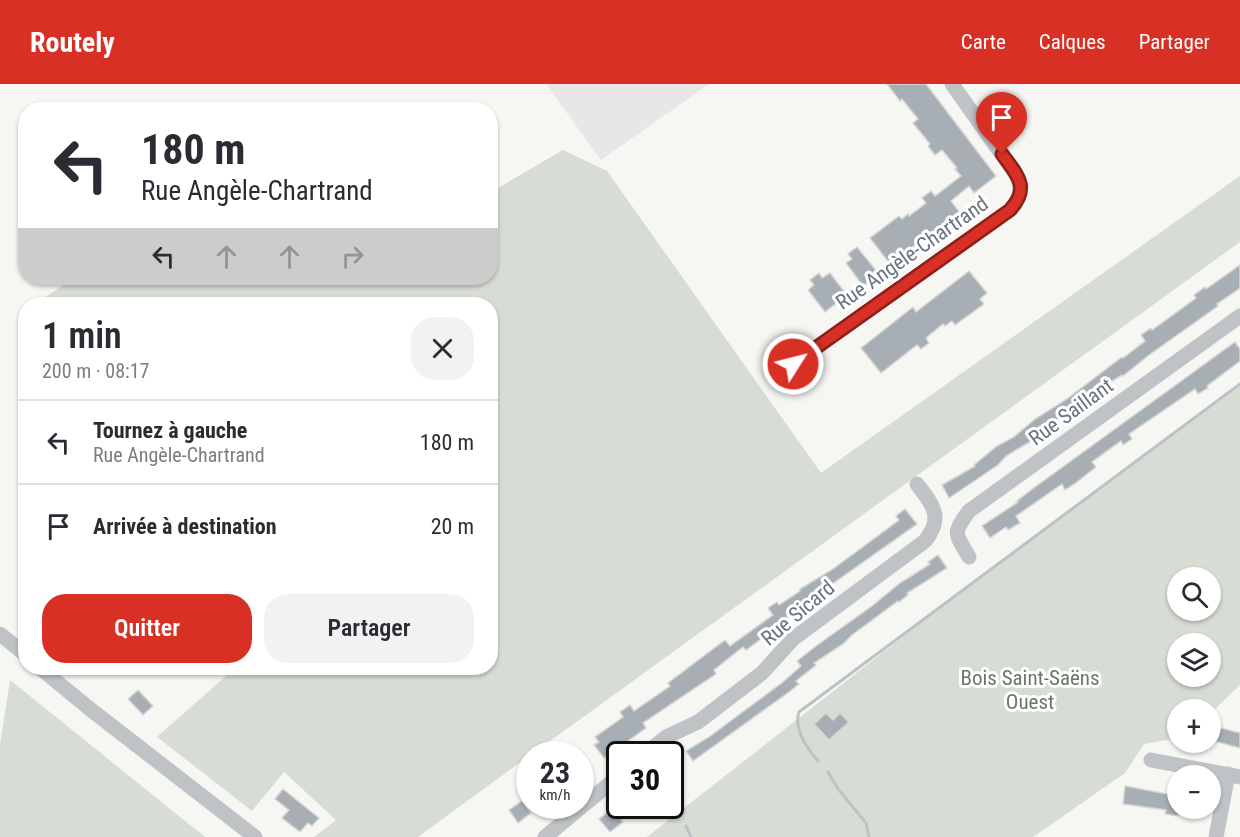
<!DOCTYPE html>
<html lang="fr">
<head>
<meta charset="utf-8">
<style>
	:root { --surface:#fff; --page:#f2f2f3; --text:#2b2b33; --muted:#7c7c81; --line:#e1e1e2; --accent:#d93025 }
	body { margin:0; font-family:"Roboto Condensed",sans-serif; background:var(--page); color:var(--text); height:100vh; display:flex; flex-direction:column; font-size:22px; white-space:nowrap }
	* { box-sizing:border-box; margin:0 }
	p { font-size:20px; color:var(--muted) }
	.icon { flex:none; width:33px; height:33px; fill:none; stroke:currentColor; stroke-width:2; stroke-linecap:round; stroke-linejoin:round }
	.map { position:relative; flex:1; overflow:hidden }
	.panel { position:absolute; left:18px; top:213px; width:480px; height:378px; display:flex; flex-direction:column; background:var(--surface); border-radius:24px; box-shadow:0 2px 4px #0004 }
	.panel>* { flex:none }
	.guide { position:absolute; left:18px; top:18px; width:480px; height:183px; border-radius:24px; box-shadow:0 2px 4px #0004; background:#fff; color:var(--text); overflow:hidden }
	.buttons { position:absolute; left:1167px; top:483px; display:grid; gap:12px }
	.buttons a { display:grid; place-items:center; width:54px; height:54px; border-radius:50%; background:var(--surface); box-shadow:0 2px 4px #0004; font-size:30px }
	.speed { position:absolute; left:516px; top:657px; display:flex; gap:12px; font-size:30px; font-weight:700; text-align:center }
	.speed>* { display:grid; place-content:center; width:78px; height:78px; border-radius:50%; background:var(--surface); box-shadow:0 2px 4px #0004; line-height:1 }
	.speed small { font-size:15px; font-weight:400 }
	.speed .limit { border:3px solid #111; border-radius:9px; background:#fff; color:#111 }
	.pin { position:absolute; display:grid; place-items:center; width:51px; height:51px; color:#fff; margin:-62px -26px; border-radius:50% 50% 50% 0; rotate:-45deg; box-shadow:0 0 6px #0007 }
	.pin .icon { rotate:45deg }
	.me { position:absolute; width:66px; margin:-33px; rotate:54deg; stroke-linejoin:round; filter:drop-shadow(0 0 4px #0008) }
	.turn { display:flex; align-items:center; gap:21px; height:126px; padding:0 24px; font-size:27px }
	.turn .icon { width:78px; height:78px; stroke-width:2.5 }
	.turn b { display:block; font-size:42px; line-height:51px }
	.lanes { display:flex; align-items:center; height:57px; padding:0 24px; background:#0003; justify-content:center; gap:30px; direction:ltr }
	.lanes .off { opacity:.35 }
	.round { display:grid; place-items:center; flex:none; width:63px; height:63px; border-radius:24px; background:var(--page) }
	.headline { display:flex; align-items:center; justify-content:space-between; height:102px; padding:0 24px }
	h1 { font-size:36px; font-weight:600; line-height:45px }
	.button { display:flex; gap:12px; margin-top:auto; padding:12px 24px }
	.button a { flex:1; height:69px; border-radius:24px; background:var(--accent); color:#fff; font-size:24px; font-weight:600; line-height:69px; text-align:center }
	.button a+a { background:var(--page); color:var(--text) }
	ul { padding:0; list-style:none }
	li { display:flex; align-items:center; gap:18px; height:84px; padding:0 24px; border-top:2px solid var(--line) }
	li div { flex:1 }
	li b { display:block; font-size:22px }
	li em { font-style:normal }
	header { display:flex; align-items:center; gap:36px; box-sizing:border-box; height:84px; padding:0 30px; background:var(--accent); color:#fff }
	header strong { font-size:28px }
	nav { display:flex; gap:33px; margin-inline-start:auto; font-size:21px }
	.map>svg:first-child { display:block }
</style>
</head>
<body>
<header>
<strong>Routely</strong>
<nav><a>Carte</a><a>Calques</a><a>Partager</a></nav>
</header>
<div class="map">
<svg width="1240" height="753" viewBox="0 0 1240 753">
	<rect width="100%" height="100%" fill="#f6f6f3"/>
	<path fill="#e6e7e6" d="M546 0H709L601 76Z"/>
	<g fill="#d7dcd4" fill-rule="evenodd">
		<path d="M563 66 607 87 821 389 1240 92V158L532 670H530L529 672 418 753H314L336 736 284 688 252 727 157 653 235 584H490V220H35L74 194H490L491 108Z"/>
		<path d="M1240 300V601L1211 629 1210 626H1178L1177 654 1144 660 1125 689 1033 753H647L974 497ZM1178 494H1210V526H1178ZM1178 560H1210V592H1178Z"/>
		<path d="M10 596 205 753H0V661Z"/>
	</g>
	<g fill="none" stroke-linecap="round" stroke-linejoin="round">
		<g stroke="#bac3c8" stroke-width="3">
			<path d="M818 677C807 664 793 645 799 628L1240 300"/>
			<path d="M828 688 838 705 866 739 869 753"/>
			<path d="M686 742 691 753"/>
		</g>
	</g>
	<g fill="#a8afb4" stroke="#d7d7d5" stroke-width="1.5">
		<path d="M887 0H926L996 92 974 109 969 102 951 117 961 130 938 148 936 145 890 180 870 154 899 132 902 135 908 130 909 132 926 119 922 114 931 107 935 112 961 92 955 85 957 84 942 66 935 71 928 62 930 60 913 39 918 35 902 15 900 17Z"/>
		<path d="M857 163 879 190 863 202 846 179 852 175 848 170Z"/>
		<path d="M1240 181V204L1217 220 1218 222 1149 271 1123 292 1122 291 1104 302 1083 319 1051 339 1052 341 1037 350 1038 352 1028 359 1006 372 998 381 949 414 942 401 975 382 974 381 997 362 1014 353 1035 335 1067 315 1122 273 1123 274 1145 257 1141 251 1151 244 1152 246 1196 214 1194 211 1205 203 1206 205Z"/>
		<path d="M969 187 987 209 980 215 984 220 955 241 952 237 945 242 943 240 926 254 929 259 921 265 917 261 881 289 861 264 913 223 916 228Z"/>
		<path d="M819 189 822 194 830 189 847 211 825 228 808 206 814 201 810 196Z"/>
		<path d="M1235 258 1240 265V277L1207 302 1208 304 1198 310 1195 305 1129 350 1132 355 1123 361 1121 357 1092 378 1096 383 1077 398 1065 406 1062 400 1016 432 1020 439 1008 446 1006 443 990 454 982 442 1018 418 1017 417 1035 403Z"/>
		<path d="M905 425 917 440 787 532 788 534 771 545 772 547 746 566 743 563 714 586 716 590 643 639 646 644 604 674 594 661 599 658 595 653 623 633 620 628 630 621 634 627 670 602 668 599 725 556 730 562 773 531 768 524 777 518 779 521 800 507V505L833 485 899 436 896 432Z"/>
		<path d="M938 471 947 484 907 509 908 511 899 518 898 517 852 551 843 560 814 579 816 581 796 597 799 600 789 608 693 677 686 667 709 653 783 598 801 582 797 577 816 562 872 522 900 499 930 480 928 478Z"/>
		<path d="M138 606 153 622 143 631 128 615Z"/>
		<path d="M826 629 833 636 840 629 849 638 829 656 814 640Z"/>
		<path d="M1210 641 1240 649V664L1210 656Z"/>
		<path d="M1125 702 1178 712V732L1165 730 1166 726 1123 720Z"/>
		<path d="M283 705 319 734 312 742 308 739 300 748 282 734 289 726 275 715Z"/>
		<path d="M522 717 531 729 518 739 509 726Z"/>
		<path d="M612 725 623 738 610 748 599 735Z"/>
	</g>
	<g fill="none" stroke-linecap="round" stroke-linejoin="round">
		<g stroke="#bfc3c6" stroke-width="15">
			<path d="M775 293 1010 126C1021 113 1023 105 1015 89L952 0"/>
			<path d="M969 473C955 449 952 450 969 427L1240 232"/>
			<path d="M0 550 26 571"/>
			<path d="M40 584 90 625 255 753"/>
			<path d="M645 670 666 653 698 638 762 589 793 555 925 457C944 433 933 421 917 400"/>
			<path d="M1151 676 1240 693"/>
			<path d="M545 753 620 691"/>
			<path d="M1216 753 1228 690"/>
		</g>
	</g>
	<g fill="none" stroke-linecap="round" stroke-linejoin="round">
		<defs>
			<path id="route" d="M793 280 1010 126C1031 103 1017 91 1002 70"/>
		</defs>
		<use href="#route" stroke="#8d1f18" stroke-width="15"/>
		<use href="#route" stroke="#d93025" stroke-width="10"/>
	</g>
	<g text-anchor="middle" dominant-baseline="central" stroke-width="6" stroke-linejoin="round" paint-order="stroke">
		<g font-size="21" fill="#687581" stroke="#fff">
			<text transform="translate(912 169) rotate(-35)">Rue Angèle-Chartrand</text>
			<text transform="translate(1071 328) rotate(-36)">Rue Saillant</text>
			<text transform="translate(798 529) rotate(-40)">Rue Sicard</text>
		</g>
		<g font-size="21" fill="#697966" stroke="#fff">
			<text x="1030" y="594">Bois Saint-Saëns<tspan x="1030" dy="24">Ouest</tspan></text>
		</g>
	</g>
</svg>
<div class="buttons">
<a><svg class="icon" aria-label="search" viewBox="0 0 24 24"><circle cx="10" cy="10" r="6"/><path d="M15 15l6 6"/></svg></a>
<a><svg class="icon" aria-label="layers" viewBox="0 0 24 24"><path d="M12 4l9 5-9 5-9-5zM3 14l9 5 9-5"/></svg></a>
<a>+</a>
<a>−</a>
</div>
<div class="speed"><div>23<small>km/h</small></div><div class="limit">30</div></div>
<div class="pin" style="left:1002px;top:70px;background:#d93025"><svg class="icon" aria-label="arrive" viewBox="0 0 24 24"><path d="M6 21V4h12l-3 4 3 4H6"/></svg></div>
<svg class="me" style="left:793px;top:280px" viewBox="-20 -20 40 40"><circle r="17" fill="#d93025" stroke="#fff" stroke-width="3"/><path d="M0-11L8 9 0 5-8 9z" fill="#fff"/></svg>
<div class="guide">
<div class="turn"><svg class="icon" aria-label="left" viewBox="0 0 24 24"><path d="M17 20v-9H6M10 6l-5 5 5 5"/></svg><div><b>180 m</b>Rue Angèle-Chartrand</div></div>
<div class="lanes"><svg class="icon" aria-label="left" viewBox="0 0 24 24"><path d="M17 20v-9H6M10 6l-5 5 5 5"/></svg><svg class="icon off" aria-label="ahead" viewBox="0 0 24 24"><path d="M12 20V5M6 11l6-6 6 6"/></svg><svg class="icon off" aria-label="ahead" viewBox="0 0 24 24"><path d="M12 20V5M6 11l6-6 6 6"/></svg><svg class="icon off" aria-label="right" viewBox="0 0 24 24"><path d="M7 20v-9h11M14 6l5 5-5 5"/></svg></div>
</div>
<section class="panel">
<div class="headline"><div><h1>1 min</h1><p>200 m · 08:17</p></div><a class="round"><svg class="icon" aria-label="close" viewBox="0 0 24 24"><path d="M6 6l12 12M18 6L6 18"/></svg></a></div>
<ul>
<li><svg class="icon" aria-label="left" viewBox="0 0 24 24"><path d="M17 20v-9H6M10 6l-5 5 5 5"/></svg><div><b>Tournez à gauche</b><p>Rue Angèle-Chartrand</p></div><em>180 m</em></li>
<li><svg class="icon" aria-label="arrive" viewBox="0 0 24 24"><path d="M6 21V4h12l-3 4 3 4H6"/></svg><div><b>Arrivée à destination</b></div><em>20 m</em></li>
</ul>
<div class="button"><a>Quitter</a><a>Partager</a></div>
</section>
</div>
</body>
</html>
